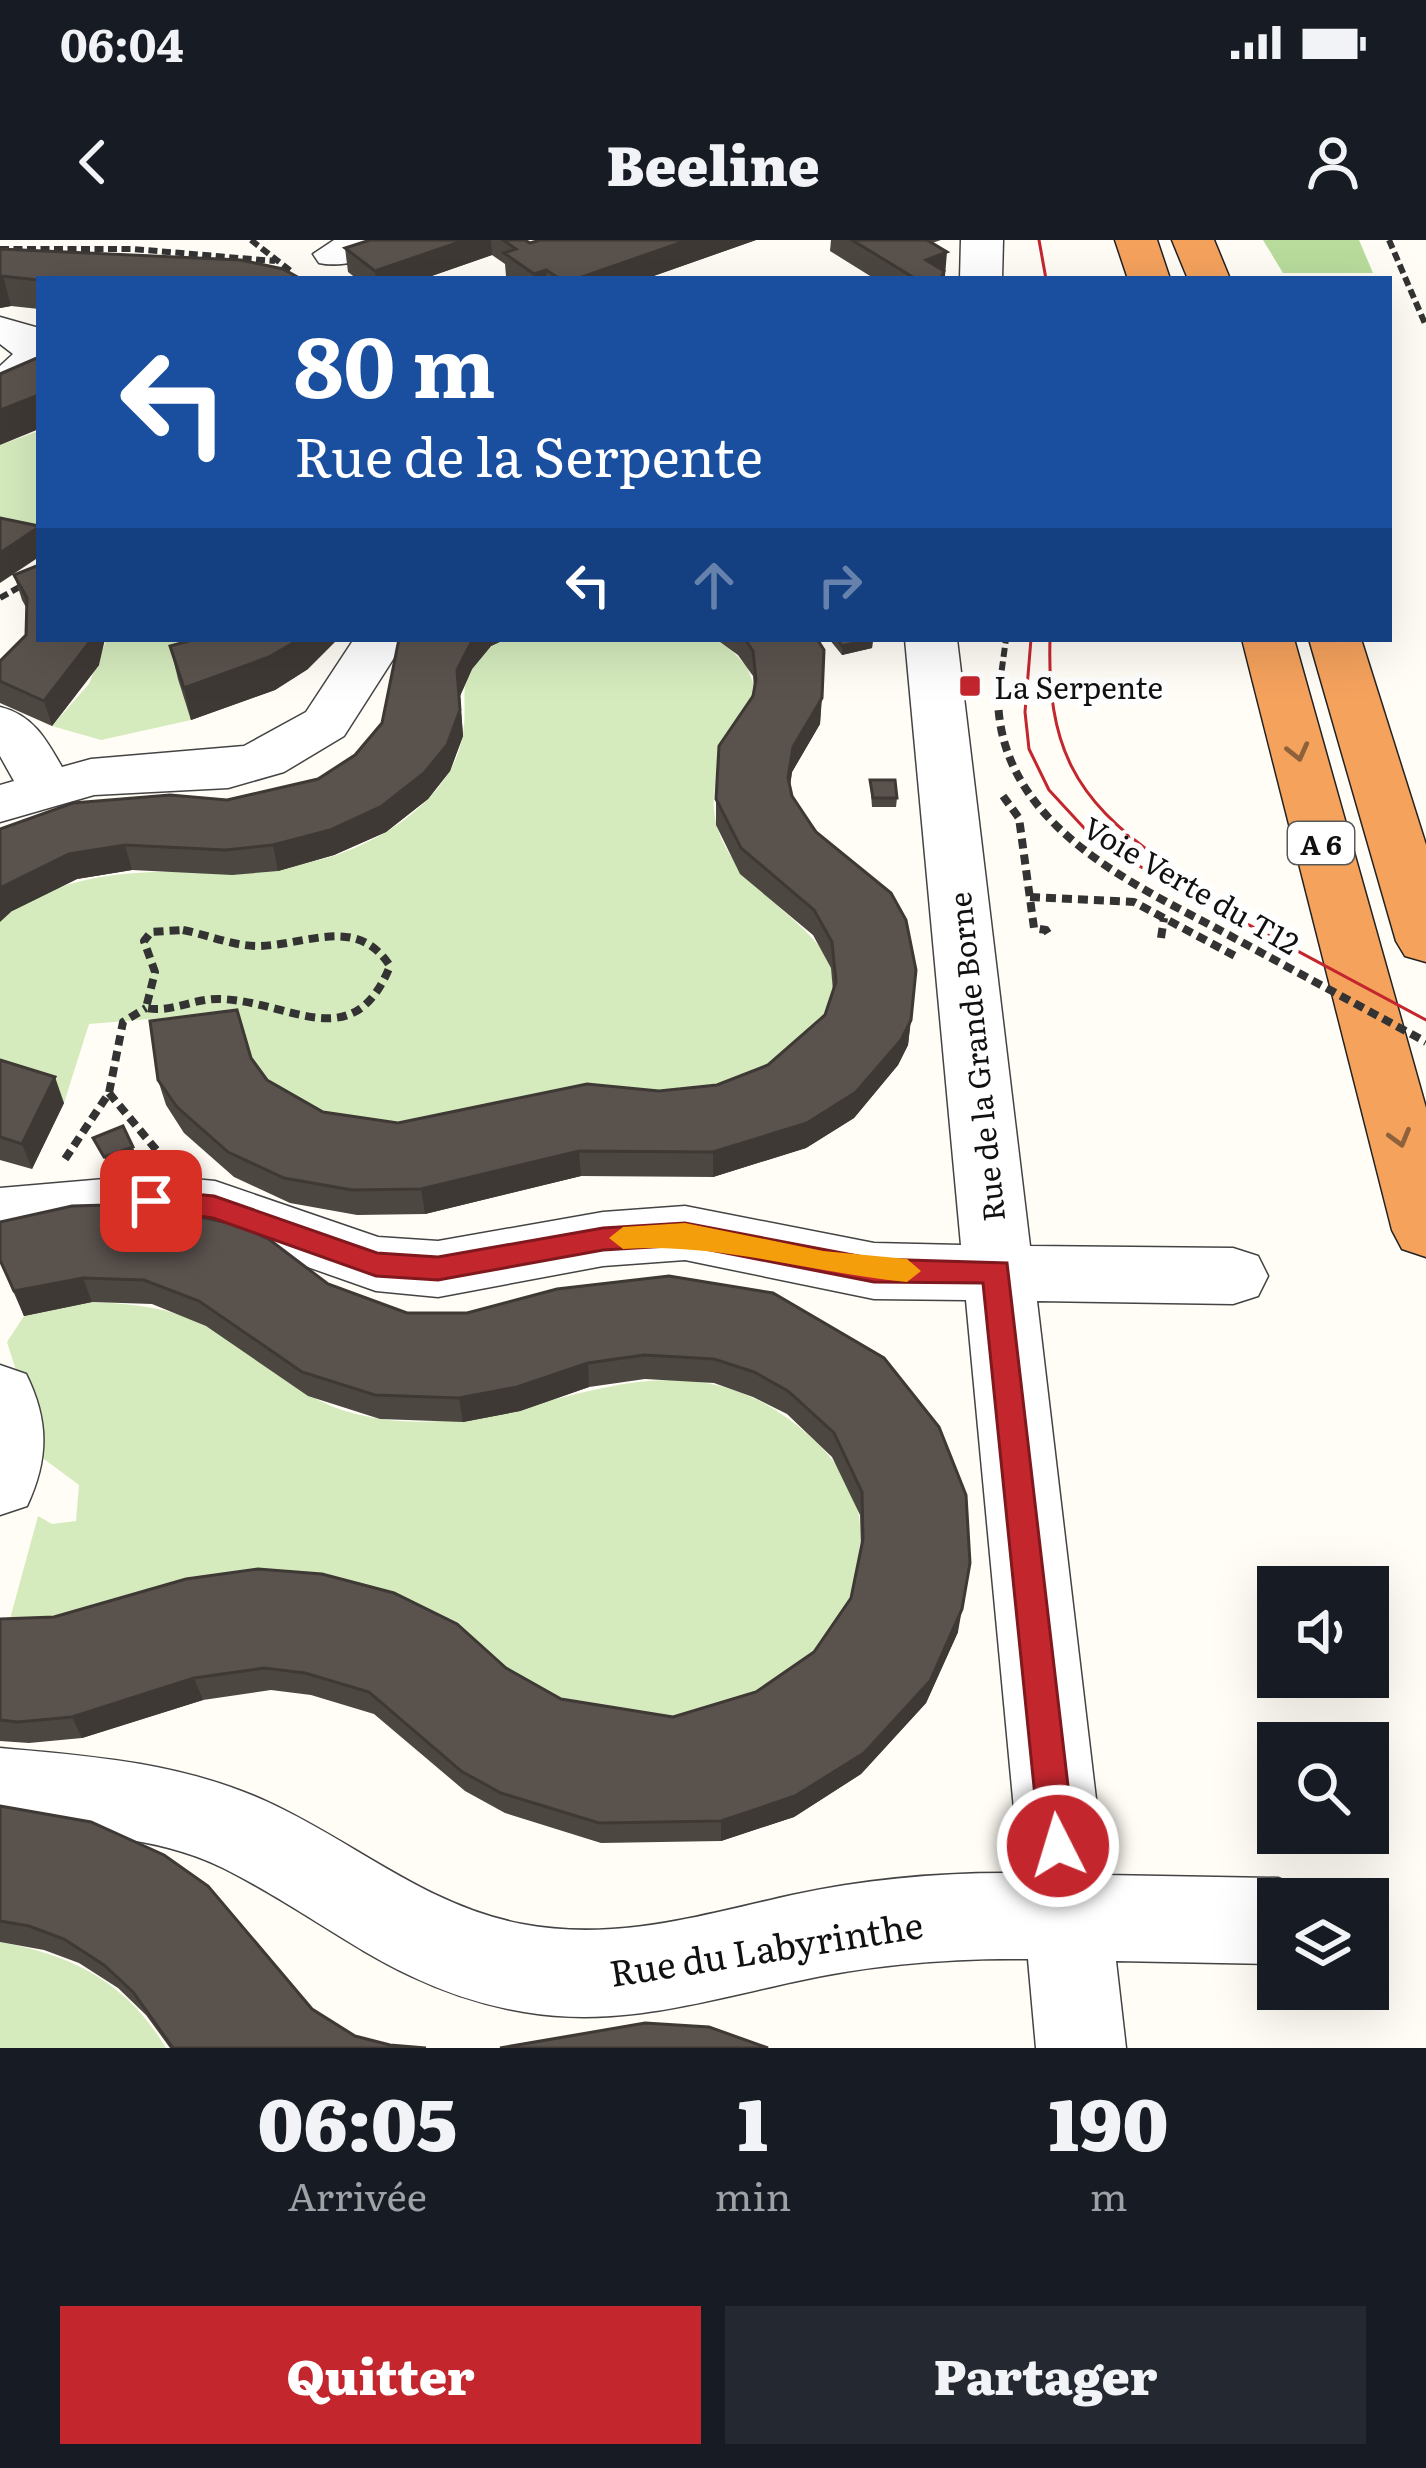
<!DOCTYPE html>
<html lang="fr">
<head>
<meta charset="utf-8">
<style>
	:root { --surface:#171b24; --page:#242831; --text:#f1f3f6; --muted:#9ea1a6; --accent:#c4262e }
	body { margin:0; font-family:Literata,serif; background:var(--page); color:var(--text); height:100vh; display:flex; flex-direction:column; font-size:45px; white-space:nowrap }
	* { box-sizing:border-box; margin:0 }
	p { font-size:39px; color:var(--muted) }
	.icon { flex:none; width:66px; height:66px; fill:none; stroke:currentColor; stroke-width:2; stroke-linecap:round; stroke-linejoin:round }
	.map { position:relative; height:1808px; overflow:hidden }
	.sheet { display:flex; flex-direction:column; background:var(--surface); flex:1 }
	.sheet>* { flex:none }
	.hud { position:absolute; left:36px; top:36px; width:1356px; height:366px; border-radius:0px; box-shadow:0 12px 48px #0002; background:#1a4fa0; color:#fff; overflow:hidden }
	.tools { position:absolute; left:1257px; top:1326px; display:grid; gap:24px }
	.tools a { display:grid; place-items:center; width:132px; height:132px; border-radius:0px; background:var(--surface); box-shadow:0 12px 48px #0002; font-size:60px }
	.pin { position:absolute; display:grid; place-items:center; width:102px; height:102px; color:#fff; margin:-51px; border-radius:24px; box-shadow:0 6px 18px #0006 }
	.me { position:absolute; width:132px; margin:-66px; rotate:355deg; stroke-linejoin:round; filter:drop-shadow(0 0 9px #0008) }
	.turn { display:flex; align-items:center; gap:42px; height:252px; padding:0 60px; font-size:54px }
	.turn .icon { width:156px; height:156px; stroke-width:2.5 }
	.turn b { display:block; font-size:84px; line-height:102px }
	.lanes { display:flex; align-items:center; height:114px; padding:0 60px; background:#0003; justify-content:center; gap:60px; direction:ltr }
	.lanes .off { opacity:.35 }
	.eta { display:flex; justify-content:space-evenly; align-items:center; height:204px; text-align:center }
	.eta b { font-size:72px; font-weight:800; line-height:84px }
	.button { display:flex; gap:24px; margin-top:auto; padding:24px 60px }
	.button a { flex:1; height:138px; border-radius:0px; background:var(--accent); color:#fff; font-size:48px; font-weight:800; line-height:138px; text-align:center }
	.button a+a { background:var(--page); color:var(--text) }
	.status { display:flex; justify-content:space-between; align-items:center; height:84px; padding:0 60px; background:var(--surface); direction:ltr }
	.status svg { height:33px; fill:currentColor }
	header { display:flex; justify-content:space-between; align-items:center; height:156px; padding:0 60px; background:var(--surface); font-size:54px; font-weight:800 }
	.map>svg:first-child { display:block }
</style>
</head>
<body>
<div class="status"><b>06:04</b><svg viewBox="0 0 49 12"><path d="M0 12V9h3v3zM5 12V6h3v6zM10 12V3h3v9zM15 12V0h3v12zM26 1h20v11H26zM47 4h2v5h-2z"/></svg></div>
<header><svg class="icon" aria-label="back" viewBox="0 0 24 24"><path d="M15 5l-7 7 7 7"/></svg>Beeline<svg class="icon" aria-label="person" viewBox="0 0 24 24"><circle cx="12" cy="8" r="4"/><path d="M4 21q1-7 8-7t8 7"/></svg></header>
<div class="map">
<svg width="1426" height="1808" viewBox="0 0 1426 1808">
	<rect width="100%" height="100%" fill="#fffdf5"/>
	<g fill="#d5ebbd">
		<path d="M39 191V309L0 298V205Z"/>
		<path d="M107 399H259L191 480 101 500 52 486 89 444Z"/>
		<path d="M502 399H721L747 427 756 451C742 482 717 519 714 553 705 656 860 686 834 767 827 790 801 816 788 837L403 908 157 806 150 779 89 784 64 863 0 843V680C119 588 253 672 386 592 419 572 452 541 461 503 473 456 446 436 502 399Z"/>
		<path d="M92 1062C134 1064 169 1067 206 1086 273 1119 295 1167 381 1179 541 1202 671 1065 815 1201 836 1220 860 1257 860 1287 861 1321 855 1383 831 1409 810 1434 740 1470 710 1491L4 1401 38 1276 52 1284 76 1281 79 1245 44 1219 7 1102 24 1076Z"/>
		<path d="M0 1702C73 1715 127 1743 166 1808H0Z"/>
	</g>
	<path fill="#b9dc9c" d="M1263 0H1359L1373 33H1283Z"/>
	<g fill="none" stroke-linecap="round" stroke-linejoin="round">
		<defs>
			<g id="minor">
				<path d="M334 0H396C382 19 341 28 319 23L313 14Z"/>
				<path d="M961 0H1003L1002 39H960Z"/>
				<path d="M0 77 39 88V140L0 157V126L13 114 0 104Z"/>
				<path d="M354 399H406L344 496 284 532 228 548 94 555 0 582V545L14 541 0 516V467C33 475 46 499 62 527L91 519 244 506 306 472Z"/>
				<path d="M905 399H957L1030 1006 1233 1008 1258 1016 1268 1036 1258 1056 1233 1064 1037 1061 1105 1635 1278 1638 1309 1651 1312 1659H1278V1724L1116 1721 1126 1808H1036L1028 1719C951 1718 867 1725 793 1742 702 1762 618 1788 524 1772 395 1750 331 1682 223 1628 155 1594 73 1594 0 1588V1508C92 1516 183 1523 268 1562 355 1602 424 1665 522 1684 615 1702 702 1675 792 1655 864 1639 946 1632 1020 1633L966 1060 874 1059 685 1020 603 1026 438 1057 376 1051 211 993 151 987 0 1000V948L151 935 215 941 378 997 438 1001 603 972 685 966 874 1003 961 1005Z"/>
				<path d="M0 1125 26 1134C49 1180 49 1219 27 1266L0 1275Z"/>
			</g>
			<g id="highway">
				<path d="M1115 0H1157L1170 39H1128Z"/>
				<path d="M1172 0H1214L1230 39H1188Z"/>
				<path d="M1242 399H1294L1426 868V1017L1402 1009 1392 990Z"/>
				<path d="M1309 399H1361L1426 605V722L1405 716 1396 701Z"/>
			</g>
		</defs>
		<use href="#minor" stroke="#444" stroke-width="3"/>
		<use href="#highway" stroke="#222" stroke-width="3"/>
		<g stroke="#333" stroke-width="6" stroke-dasharray="9 4.5" stroke-linecap="butt">
			<path d="M251 0 292 32"/>
			<path d="M1389 0 1426 86"/>
			<path d="M0 9H133L275 21"/>
			<path d="M0 358 39 336"/>
			<path d="M998 457 1006 399"/>
		</g>
		<g stroke="#333" stroke-width="8" stroke-dasharray="10 6" stroke-linecap="butt">
			<path d="M998 454C997 578 1120 638 1214 687"/>
			<path d="M1003 556 1019 578 1034 688 1046 690 1051 698"/>
			<path d="M1030 657 1134 662 1237 717"/>
			<path d="M183 690C208 695 233 706 258 706 308 705 357 675 390 726 353 818 291 761 220 759 194 758 172 773 146 768L155 732 144 701 151 692Z"/>
			<path d="M1161 698 1164 678"/>
			<path d="M109 853 158 912"/>
			<path d="M65 919 109 853 123 782 146 768"/>
		</g>
		<use href="#minor" fill="#fff" fill-rule="evenodd"/>
		<use href="#highway" fill="#f5a25d" fill-rule="evenodd"/>
		<g stroke="#c4262e" stroke-width="3">
			<path d="M1039 0 1046 39"/>
			<path d="M1031 399 1025 472 1029 509 1049 550 1085 589 1141 627 1426 780"/>
			<path d="M1050 399C1047 505 1073 558 1160 619"/>
		</g>
		<path stroke="#333" stroke-width="8" stroke-dasharray="10 6" stroke-linecap="butt" d="M1214 687 1426 802"/>
	</g>
	<g fill="#4d4742">
		<path d="M370 0H527L530 3 540 0H756L645 39H509L506 36 505 24 492 15 423 39H357L348 32 345 8Z"/>
		<path d="M831 0H941L932 3 945 36 944 39H875L830 11Z"/>
		<path d="M0 9 39 39V69L11 66 0 68Z"/>
		<path d="M14 335 99 425 52 486 0 463V421L26 395 27 369 22 360Z"/>
		<path d="M399 399H506L491 406 472 429 460 456 463 496 450 531 428 559 386 592 334 615 278 631 232 635 132 630 77 639 12 671 0 589 227 560 318 539 355 515 382 483Z"/>
		<path d="M716 399H817L824 410 820 484 792 532 790 547 792 556 916 730 908 805 898 825 854 878 806 908 713 937 581 936 425 974 357 975 290 963 234 937 184 893 166 865 158 840 251 818 267 840 323 872 398 883 659 851 717 845 768 825 825 775 833 751 831 728 813 695 740 634 716 585V559L754 449 753 436 738 415Z"/>
		<path d="M829 399H873L872 408 842 415Z"/>
		<path d="M170 406 308 429 275 450 191 480 178 439Z"/>
		<path d="M870 540 897 558 896 567H872Z"/>
		<path d="M0 820 64 863 32 929 0 920Z"/>
		<path d="M0 1021 328 1044 407 1073H467L773 1053 958 1392 926 1463 861 1534 794 1577 721 1601 601 1603 505 1573 465 1551 374 1474 311 1455 271 1450 203 1460 82 1498 29 1503 0 1501V1379L506 1428 561 1459 673 1477 756 1452 814 1412 851 1358 861 1311 860 1275 832 1217 787 1174 753 1157 714 1143 645 1139 589 1147 520 1171 463 1182 380 1179 308 1156 206 1086 152 1064 92 1062 24 1076Z"/>
		<path d="M0 1566 355 1796 390 1805 426 1808H170L146 1775 118 1748 79 1723 44 1710 0 1702Z"/>
	</g>
	<g fill="#3f3936">
		<path d="M465 0H491L492 15 423 39H376L375 31Z"/>
		<path d="M688 0H756L645 39H579Z"/>
		<path d="M947 12 945 36 944 39H941L926 20Z"/>
		<path d="M546 30 547 39H535L534 34Z"/>
		<path d="M0 36H3L11 66 0 68Z"/>
		<path d="M39 155V189L0 205V170Z"/>
		<path d="M39 287V317L0 343V313Z"/>
		<path d="M92 399H105L99 425 52 486 44 461Z"/>
		<path d="M300 399H338L308 429 275 450 191 480 184 448Z"/>
		<path d="M473 399H506L491 406 472 429 460 456 463 496 450 531 428 559 386 592 334 615 278 631 273 605 457 430Z"/>
		<path d="M873 399 872 408 842 415V406Z"/>
		<path d="M822 458 820 484 792 532 787 564 788 538 793 507Z"/>
		<path d="M125 605 132 630 77 639 12 671 0 682V648L3 645 69 614Z"/>
		<path d="M911 780 908 805 898 825 854 878 806 908 713 937V912Z"/>
		<path d="M55 837 64 863 32 929 22 904Z"/>
		<path d="M133 907 136 916 107 926 104 917Z"/>
		<path d="M579 911 581 936 425 974 421 949Z"/>
		<path d="M83 1038 92 1062 24 1076 14 1051Z"/>
		<path d="M588 1123 589 1147 520 1171 463 1182 459 1158Z"/>
		<path d="M962 1369 958 1392 926 1463 861 1534 794 1577 721 1601V1581Z"/>
		<path d="M194 1438 203 1460 82 1498 72 1477Z"/>
	</g>
	<g fill="#5a524d" stroke="#3f3936" stroke-width="3">
		<path d="M370 0H465L375 31 345 8Z"/>
		<path d="M503 0H525L530 3 540 0H688L579 38 581 39H560L546 30 534 34 504 13 516 9Z"/>
		<path d="M852 0H927L947 12 926 20 944 31 941 39H916Z"/>
		<path d="M0 9 241 20 283 29 301 39 39 40 0 36Z"/>
		<path d="M39 117V155L0 170V134Z"/>
		<path d="M0 278 39 286V287L0 313Z"/>
		<path d="M39 325V399H92L44 461 0 441V421L26 395 27 358 14 335Z"/>
		<path d="M196 399H300L269 417 184 448 170 406Z"/>
		<path d="M399 399H473L457 430 460 470 447 505 424 533 382 566 330 590 273 605 226 610 125 605 69 614 0 648V589L73 563 170 555 227 560 318 539 355 515 382 483Z"/>
		<path d="M745 399H817L824 410 822 458 793 507 788 538 792 556 816 592 891 653 906 680 916 730 911 780 901 800 856 852 807 883 713 912 579 911 421 949 352 950 284 938 228 912 177 867 158 840 150 781 237 770 251 818 267 840 323 872 398 883 587 844 659 851 717 845 768 825 825 775 836 742 832 702 814 670 741 608 716 559 719 506 753 456 756 440 753 411Z"/>
		<path d="M837 399H873L842 406Z"/>
		<path d="M870 540H895L897 558H873Z"/>
		<path d="M0 820 55 837 22 904 0 897Z"/>
		<path d="M123 886 133 907 104 917 93 898Z"/>
		<path d="M142 964 242 986 270 1000 328 1044 407 1073H467L557 1049 669 1036 773 1053 884 1118 939 1187 966 1255 970 1323 962 1369 930 1441 864 1513 795 1556 721 1581 599 1583 501 1553 461 1531 369 1452 305 1433 264 1428 194 1438 72 1477 18 1482 0 1480V1379L54 1377 186 1339 258 1329 322 1334 394 1353 457 1384 506 1428 561 1459 673 1477 756 1452 814 1412 851 1358 863 1299 862 1252 834 1193 788 1151 754 1132 714 1119 644 1115 588 1123 517 1147 459 1158 375 1155 302 1132 199 1061 144 1040 83 1038 14 1051 0 1020V982L72 966Z"/>
		<path d="M0 1566 91 1582 164 1615 208 1646 312 1769 355 1796 390 1805 426 1808H173L133 1752 104 1725 64 1699 29 1686 0 1681Z"/>
		<path d="M645 1783 709 1787 768 1808H500Z"/>
	</g>
	<defs><path id="oneway-chevron" d="M-2-3.5L2.5 0L-2 3.5" fill="none" stroke-width="1.6" stroke-linecap="round" stroke-linejoin="round" transform="scale(3)"/></defs>
	<g stroke="#8e613b">
		<use href="#oneway-chevron" transform="translate(1298 512) rotate(76)"/>
		<use href="#oneway-chevron" transform="translate(1400 898) rotate(74)"/>
	</g>
	<path fill="#c4262e" stroke="#7f191e" stroke-width="3" d="M151 950 214 956 377 1013 438 1017 603 988 685 983 874 1019 1007 1023 1075 1606 1070 1618 1058 1623 1045 1618 1040 1606 983 1043 874 1042 685 1005 603 1010 438 1040 376 1036 213 978 141 968 137 961Z"/>
	<path fill="#f59e0b" d="M685 983 823 1011 907 1019 921 1031 907 1042C812 1033 718 1002 623 1009L609 998 623 987Z"/>
	<rect fill="#c4262e" stroke="#fff" stroke-width="4.5" x="958" y="434" width="24" height="24" rx="6"/>
	<g text-anchor="middle" dominant-baseline="central" stroke-width="12" stroke-linejoin="round" paint-order="stroke">
		<rect fill="#fff" stroke="#585858" stroke-width="3" x="1288" y="582" width="66" height="42" rx="9"/>
		<g font-size="27" font-weight="bold" fill="#111">
			<text x="1321" y="603">A 6</text>
		</g>
		<g font-size="30" fill="#111" stroke="#fff" text-anchor="start">
			<text x="994" y="446">La Serpente</text>
		</g>
		<g font-size="30" fill="#111" stroke="#fff">
			<text transform="translate(1192 644) rotate(30)">Voie Verte du T12</text>
			<text transform="translate(975 817) rotate(-96)">Rue de la Grande Borne</text>
		</g>
		<g font-size="36" fill="#111" stroke="#fff">
			<text transform="translate(766 1707) rotate(-9)">Rue du Labyrinthe</text>
		</g>
	</g>
</svg>
<div class="tools">
<a><svg class="icon" aria-label="sound" viewBox="0 0 24 24"><path d="M4 9h4l5-4v14l-5-4H4zM17 9q2 3 0 6"/></svg></a>
<a><svg class="icon" aria-label="search" viewBox="0 0 24 24"><circle cx="10" cy="10" r="6"/><path d="M15 15l6 6"/></svg></a>
<a><svg class="icon" aria-label="layers" viewBox="0 0 24 24"><path d="M12 4l9 5-9 5-9-5zM3 14l9 5 9-5"/></svg></a>
</div>
<div class="pin" style="left:151px;top:961px;background:#d93025"><svg class="icon" aria-label="arrive" viewBox="0 0 24 24"><path d="M6 21V4h12l-3 4 3 4H6"/></svg></div>
<svg class="me" style="left:1058px;top:1606px" viewBox="-20 -20 40 40"><circle r="17" fill="#c4262e" stroke="#fff" stroke-width="3"/><path d="M0-11L8 9 0 5-8 9z" fill="#fff"/></svg>
<div class="hud">
<div class="turn"><svg class="icon" aria-label="left" viewBox="0 0 24 24"><path d="M17 20v-9H6M10 6l-5 5 5 5"/></svg><div><b>80 m</b>Rue de la Serpente</div></div>
<div class="lanes"><svg class="icon" aria-label="left" viewBox="0 0 24 24"><path d="M17 20v-9H6M10 6l-5 5 5 5"/></svg><svg class="icon off" aria-label="ahead" viewBox="0 0 24 24"><path d="M12 20V5M6 11l6-6 6 6"/></svg><svg class="icon off" aria-label="right" viewBox="0 0 24 24"><path d="M7 20v-9h11M14 6l5 5-5 5"/></svg></div>
</div>
</div>
<section class="sheet">
<div class="eta">
<div><b>06:05</b><p>Arrivée</p></div>
<div><b>1</b><p>min</p></div>
<div><b>190</b><p>m</p></div>
</div>
<div class="button"><a>Quitter</a><a>Partager</a></div>
</section>
</body>
</html>
